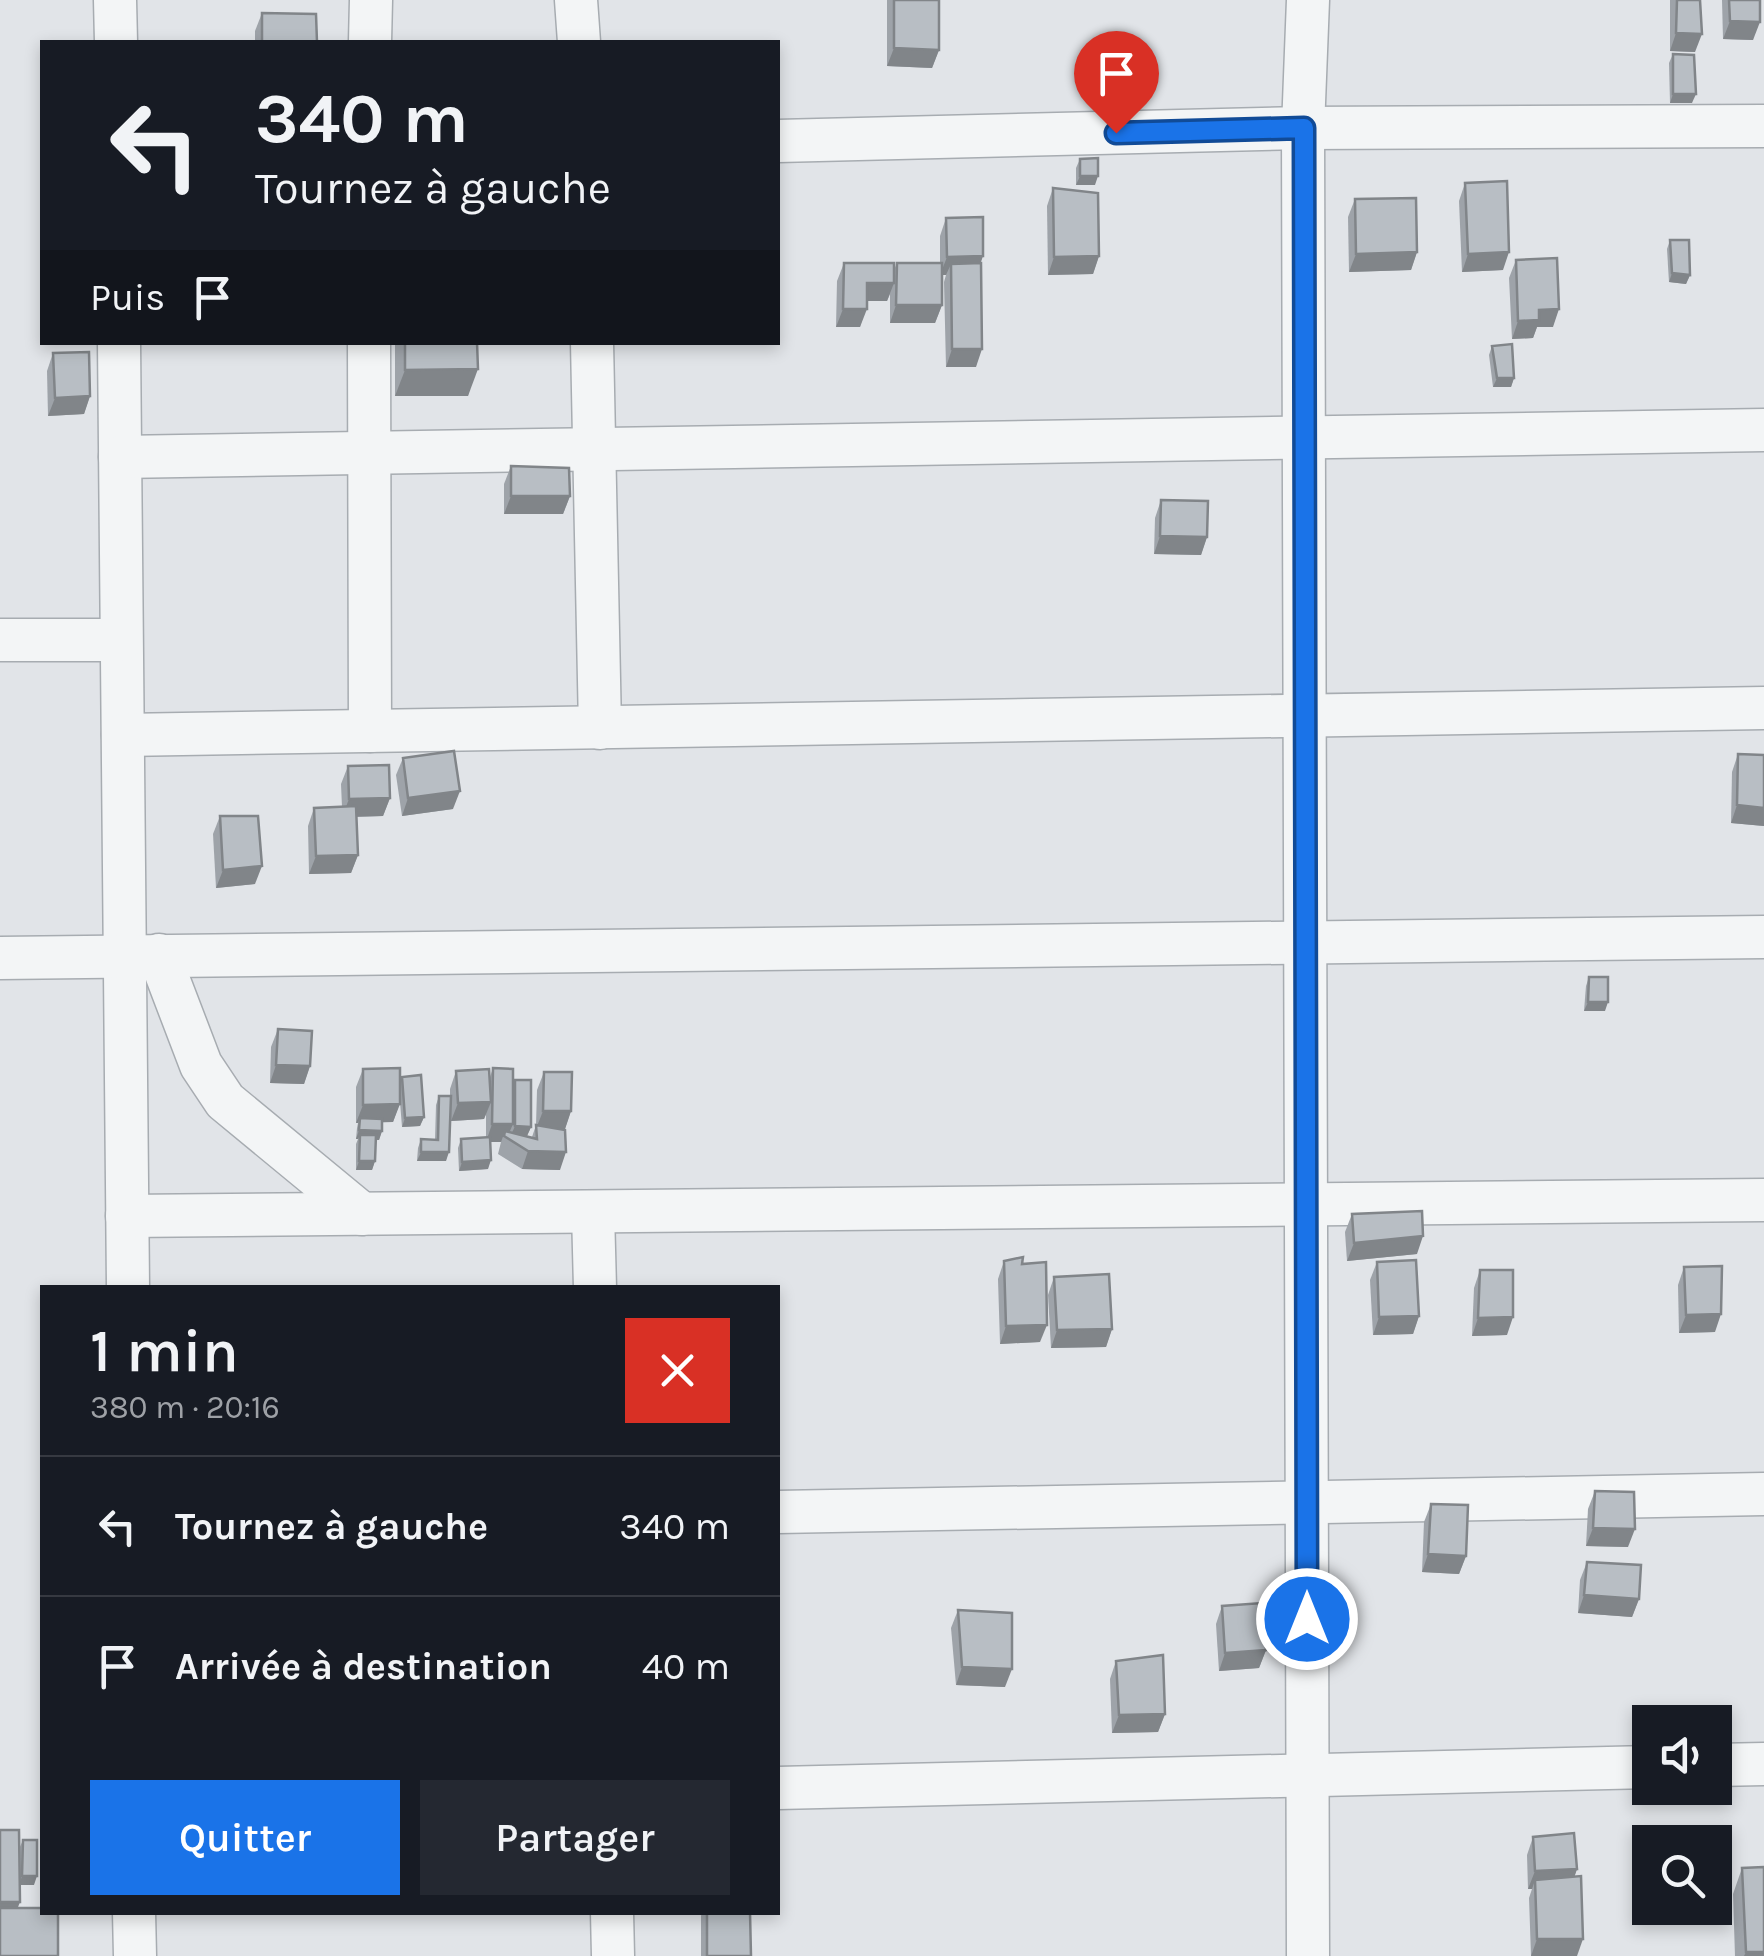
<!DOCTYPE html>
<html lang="fr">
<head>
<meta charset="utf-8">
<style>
	:root { --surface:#171b24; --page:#242831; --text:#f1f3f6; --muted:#9ea1a6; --line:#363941; --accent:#1a73e8 }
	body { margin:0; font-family:Karla,sans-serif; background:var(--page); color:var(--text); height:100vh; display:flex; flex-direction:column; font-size:38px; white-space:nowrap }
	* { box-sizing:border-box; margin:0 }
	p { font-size:32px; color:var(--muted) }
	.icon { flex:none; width:55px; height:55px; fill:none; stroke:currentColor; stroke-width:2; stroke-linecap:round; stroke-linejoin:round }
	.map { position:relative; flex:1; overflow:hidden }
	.panel { position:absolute; left:40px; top:1285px; width:740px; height:630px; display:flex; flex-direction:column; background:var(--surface); border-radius:0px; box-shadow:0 5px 15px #0003 }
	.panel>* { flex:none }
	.hud { position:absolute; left:40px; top:40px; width:740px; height:305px; border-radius:0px; box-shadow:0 5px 15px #0003; background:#171b24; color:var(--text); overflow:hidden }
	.fabs { position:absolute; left:1632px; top:1705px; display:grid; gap:20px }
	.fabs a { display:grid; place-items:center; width:100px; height:100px; border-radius:0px; background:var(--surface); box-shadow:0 5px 15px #0003; font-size:50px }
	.pin { position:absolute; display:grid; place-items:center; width:85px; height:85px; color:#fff; margin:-102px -42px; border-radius:50% 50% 50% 0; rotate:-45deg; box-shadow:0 0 10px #0007 }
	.pin .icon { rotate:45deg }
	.me { position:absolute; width:110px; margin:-55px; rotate:0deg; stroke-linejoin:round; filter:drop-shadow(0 0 8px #0008) }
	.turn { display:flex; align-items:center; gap:35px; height:210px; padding:0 50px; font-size:45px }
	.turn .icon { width:130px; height:130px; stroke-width:2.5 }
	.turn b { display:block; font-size:70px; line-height:85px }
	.then { display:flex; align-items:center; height:95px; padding:0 50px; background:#0003; gap:20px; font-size:38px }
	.round { display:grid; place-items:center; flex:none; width:105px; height:105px; border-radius:0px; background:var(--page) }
	.summary { display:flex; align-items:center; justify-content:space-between; height:170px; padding:0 50px }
	h1 { font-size:60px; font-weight:600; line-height:75px }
	.button { display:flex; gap:20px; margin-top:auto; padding:20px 50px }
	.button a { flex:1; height:115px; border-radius:0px; background:var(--accent); color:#fff; font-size:40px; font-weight:600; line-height:115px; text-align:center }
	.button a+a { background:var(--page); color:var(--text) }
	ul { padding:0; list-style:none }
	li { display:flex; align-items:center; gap:30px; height:140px; padding:0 50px; border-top:2px solid var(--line) }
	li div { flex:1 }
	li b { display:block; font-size:38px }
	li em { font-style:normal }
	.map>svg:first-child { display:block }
</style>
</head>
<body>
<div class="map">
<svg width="1764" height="1956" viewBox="0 0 1764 1956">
	<rect width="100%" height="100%" fill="#e1e4e8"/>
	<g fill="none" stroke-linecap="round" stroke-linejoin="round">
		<defs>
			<g id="minor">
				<path d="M115 0 116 42"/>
				<path d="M576 0 579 42"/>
				<path d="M370 42 371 0"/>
				<path d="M778 141 1303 128 1764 126"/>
				<path d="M119 342 128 1288"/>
				<path d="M369 342 370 731"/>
				<path d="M592 342 600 728"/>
				<path d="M120 457 1764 430"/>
				<path d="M0 640H121"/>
				<path d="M123 735 1764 708"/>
				<path d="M159 955 201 1065 225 1101 362 1214"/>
				<path d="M0 958 1764 937"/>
				<path d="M593 1212 595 1288"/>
				<path d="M127 1216 1764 1200"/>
				<path d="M778 1512 1764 1494"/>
				<path d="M1715 1765 1764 1764"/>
				<path d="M778 1788 1650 1767"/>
				<path d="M134 1912 135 1956"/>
				<path d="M612 1912 613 1956"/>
				<path d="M1308 1956 1303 128 1308 0"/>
			</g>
		</defs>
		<use href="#minor" stroke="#a7acb1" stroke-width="45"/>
		<use href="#minor" stroke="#f3f5f6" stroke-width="42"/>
	</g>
	<g fill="#9ea3a9">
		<path d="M887 0H939V50L932 68 887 66Z"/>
		<path d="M1670 0H1700L1695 52 1670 51Z"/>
		<path d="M1722 0H1760L1753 40 1723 39Z"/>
		<path d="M262 13 317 42H255V31Z"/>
		<path d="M1673 54 1692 103H1670L1669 63Z"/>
		<path d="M1080 159 1095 185H1076V168Z"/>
		<path d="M1465 183 1503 270 1462 272 1459 201Z"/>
		<path d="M1053 188 1099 256 1093 274 1048 275 1047 206Z"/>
		<path d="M1355 199 1417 252 1411 270 1349 272 1348 217Z"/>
		<path d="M946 218 981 263 976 367H946L944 282 946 275H942V305L935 323H890V294L887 301H867L860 327H836L837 281 844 263 894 270 897 263H940V236Z"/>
		<path d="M1670 240 1690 275 1686 284 1669 282 1667 249Z"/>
		<path d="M1516 260 1553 327H1537L1533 338 1512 339 1509 278Z"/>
		<path d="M395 342H477L468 396H395Z"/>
		<path d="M1492 346 1514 378 1511 387H1493L1489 355Z"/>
		<path d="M53 353 90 396 84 414 48 416 47 371Z"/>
		<path d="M511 466 570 496 563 514H504V484Z"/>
		<path d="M1161 500 1207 537 1201 555 1154 554 1155 518Z"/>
		<path d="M1738 754 1764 755V826L1731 823 1732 772Z"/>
		<path d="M403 758 453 809 402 816 396 775Z"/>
		<path d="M348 766 390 798 383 816 356 817 358 855 351 873 309 874 308 826 314 808 342 807 341 784Z"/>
		<path d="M220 816 255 884 216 888 213 834Z"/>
		<path d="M1589 977 1605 1011H1584L1586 986Z"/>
		<path d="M278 1029 310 1066 304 1084 270 1083 271 1047Z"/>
		<path d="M493 1068 513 1086 515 1080 531 1127 527 1136H524L532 1137 536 1125 537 1090 544 1072 571 1111 565 1129H558L560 1170 522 1169 498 1154 501 1142H490L488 1169 459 1171 458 1148 461 1139 486 1137V1114L484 1119 451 1121V1106L446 1161H417L418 1148 421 1139 435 1140 436 1105 439 1096H450V1089L456 1071 490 1077Z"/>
		<path d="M363 1069 400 1082 402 1077 424 1117 420 1126 402 1127 400 1102 393 1122H382V1131L379 1140H375V1161L372 1170H356V1144L358 1139H356L357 1128 358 1123H356V1087Z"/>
		<path d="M1352 1214 1417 1254 1347 1261 1345 1232Z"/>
		<path d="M1004 1261 1022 1264 1040 1342 1000 1344 998 1279Z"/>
		<path d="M1377 1262 1419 1316 1413 1334 1373 1335 1370 1280Z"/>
		<path d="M1684 1267 1715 1332 1679 1333 1678 1285Z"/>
		<path d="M1480 1270 1507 1335 1472 1336 1474 1288Z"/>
		<path d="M1054 1277 1112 1329 1106 1347 1051 1348 1048 1295Z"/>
		<path d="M1595 1491 1628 1547 1586 1546 1588 1509Z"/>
		<path d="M1431 1504 1466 1556 1459 1574 1422 1572 1424 1522Z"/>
		<path d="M1587 1562 1639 1599 1632 1617 1578 1613 1580 1580Z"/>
		<path d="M1222 1606 1266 1650 1259 1668 1219 1671 1216 1624Z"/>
		<path d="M958 1610 1005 1687 956 1685 951 1628Z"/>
		<path d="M1116 1661 1165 1714 1158 1732 1112 1733 1110 1679Z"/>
		<path d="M1533 1837 1577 1869 1574 1877 1577 1956H1531L1529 1898 1532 1889H1528L1527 1855Z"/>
		<path d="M23 1840 34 1885H20L17 1908 0 1956 19 1849Z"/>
		<path d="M1742 1868 1764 1956H1735L1733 1894Z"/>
		<path d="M702 1912H750L751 1956H701V1916Z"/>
	</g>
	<g fill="#818589">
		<path d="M1730 21 1760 22 1753 40 1723 39Z"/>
		<path d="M1676 33 1702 34 1695 52 1670 51Z"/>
		<path d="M894 48 939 50 932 68 887 66Z"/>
		<path d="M1673 94H1696L1692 103H1670Z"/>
		<path d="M1080 176H1098L1095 185H1076Z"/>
		<path d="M1417 252 1411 270 1349 272 1356 254Z"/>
		<path d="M1509 252 1503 270 1462 272 1468 254Z"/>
		<path d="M983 256 977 274 951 264 946 275H940L947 257Z"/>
		<path d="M1099 256 1093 274 1048 275 1054 257Z"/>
		<path d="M1672 273 1690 275 1686 284 1669 282Z"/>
		<path d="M867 283H894L887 301H861Z"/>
		<path d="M896 305H942L935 323H890Z"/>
		<path d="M843 309H867L860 327H836Z"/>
		<path d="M1559 309 1553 327H1537L1533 338 1512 339 1518 321 1539 310Z"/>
		<path d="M952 349H982L976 367H946Z"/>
		<path d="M478 369 468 396H395L405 370Z"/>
		<path d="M1497 378H1514L1511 387H1493Z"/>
		<path d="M90 396 84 414 48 416 55 398Z"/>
		<path d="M511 496H570L563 514H504Z"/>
		<path d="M1160 536 1207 537 1201 555 1154 554Z"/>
		<path d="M460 791 453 809 402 816 408 798Z"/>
		<path d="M390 798 383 816 342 817 349 799Z"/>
		<path d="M1737 805 1764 808V826L1731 823Z"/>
		<path d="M358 855 351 873 309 874 316 856Z"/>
		<path d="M262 866 255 884 216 888 223 870Z"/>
		<path d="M1588 1002H1608L1605 1011H1584Z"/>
		<path d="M276 1065 310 1066 304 1084 270 1083Z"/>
		<path d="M491 1102 484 1119 451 1121 458 1103Z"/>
		<path d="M400 1104 393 1122 360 1123V1118L358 1123H356L363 1105Z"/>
		<path d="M543 1111H571L565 1129H536Z"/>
		<path d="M424 1117 420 1126 402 1127 405 1118Z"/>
		<path d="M492 1124H513L507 1138 505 1131 501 1142H486Z"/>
		<path d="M515 1126 531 1127 527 1136 511 1135Z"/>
		<path d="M359 1130 382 1131 379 1140 359 1139 360 1135 358 1139H356Z"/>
		<path d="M528 1151 566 1152 560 1170 522 1169Z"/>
		<path d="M421 1152H449L446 1161H417Z"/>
		<path d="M491 1160 488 1169 459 1171 462 1162Z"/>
		<path d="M359 1161H375L372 1170H356Z"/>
		<path d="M1423 1236 1417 1254 1347 1261 1354 1243Z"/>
		<path d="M1721 1314 1715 1332 1679 1333 1686 1315Z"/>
		<path d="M1419 1316 1413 1334 1373 1335 1379 1317Z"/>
		<path d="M1513 1317 1507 1335 1472 1336 1478 1318Z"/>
		<path d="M1047 1325 1040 1342 1000 1344 1006 1326Z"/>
		<path d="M1112 1329 1106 1347 1051 1348 1057 1330Z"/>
		<path d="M1593 1528 1635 1529 1628 1547 1586 1546Z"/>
		<path d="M1428 1554 1466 1556 1459 1574 1422 1572Z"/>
		<path d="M1584 1595 1639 1599 1632 1617 1578 1613Z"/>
		<path d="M1266 1650 1259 1668 1219 1671 1225 1653Z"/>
		<path d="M962 1667 1012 1669 1005 1687 956 1685Z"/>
		<path d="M1165 1714 1158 1732 1112 1733 1119 1715Z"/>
		<path d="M1577 1869 1571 1887 1535 1880 1532 1889H1528L1535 1871Z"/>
		<path d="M22 1876H37L34 1885H19Z"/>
		<path d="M0 1902H20L13 1920H0Z"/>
		<path d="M1537 1939H1583L1577 1956H1531Z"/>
		<path d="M1746 1952H1764V1956H1744Z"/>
	</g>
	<g fill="#b8bec4" stroke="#818589" stroke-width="2.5">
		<path d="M894 0H939V50L894 48Z"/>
		<path d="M1677 0H1700L1702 34 1676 33Z"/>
		<path d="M1729 0H1760V22L1730 21Z"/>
		<path d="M262 13 316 14 317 42H262Z"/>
		<path d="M1673 54 1694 55 1696 94H1673Z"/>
		<path d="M1098 158V176H1080V159Z"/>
		<path d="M1507 181 1509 252 1468 254 1465 183Z"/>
		<path d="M1053 188 1098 193 1099 256 1054 257Z"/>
		<path d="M1416 198 1417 252 1356 254 1355 199Z"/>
		<path d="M983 217V256L947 257 946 218Z"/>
		<path d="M1670 240H1689L1690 275 1672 273Z"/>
		<path d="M1557 258 1559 309 1539 310V320L1518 321 1516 260Z"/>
		<path d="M844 263H894V283H867V309H843Z"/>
		<path d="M897 263H942V305H896Z"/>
		<path d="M981 263 982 349H952L951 264Z"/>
		<path d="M405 342H477L478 369 405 370Z"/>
		<path d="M1512 344 1514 378H1497L1492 346Z"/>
		<path d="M89 352 90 396 55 398 53 353Z"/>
		<path d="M511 466 569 468 570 496H511Z"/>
		<path d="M1161 500 1208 501 1207 537 1160 536Z"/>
		<path d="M454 751 460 791 408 798 403 758Z"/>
		<path d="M1738 754 1764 755V808L1737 805Z"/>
		<path d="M389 765 390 798 349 799 348 766Z"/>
		<path d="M356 806 358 855 316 856 314 808Z"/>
		<path d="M220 816H258L262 866 223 870Z"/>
		<path d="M1589 977H1608V1002H1588Z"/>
		<path d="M278 1029 312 1031 310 1066 276 1065Z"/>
		<path d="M400 1068V1104L363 1105V1069Z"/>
		<path d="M493 1068 513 1069V1124H492Z"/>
		<path d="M489 1069 491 1102 458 1103 456 1071Z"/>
		<path d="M544 1072H572L571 1111H543Z"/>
		<path d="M421 1075 424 1117 405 1118 402 1077Z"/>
		<path d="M515 1080H531V1127L515 1126Z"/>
		<path d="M439 1096H451L449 1152H421V1139L438 1140Z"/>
		<path d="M360 1118 382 1119V1131L359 1130Z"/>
		<path d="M536 1125 565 1130 566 1152 528 1151 504 1136 505 1131 537 1139Z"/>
		<path d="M360 1135H376L375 1161H359Z"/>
		<path d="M490 1137 491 1160 462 1162 461 1139Z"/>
		<path d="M1422 1211 1423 1236 1354 1243 1352 1214Z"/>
		<path d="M1023 1257 1022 1264 1046 1262 1047 1325 1006 1326 1004 1261Z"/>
		<path d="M1416 1260 1419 1316 1379 1317 1377 1262Z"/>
		<path d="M1722 1266 1721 1314 1686 1315 1684 1267Z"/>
		<path d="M1480 1270H1513V1317L1478 1318Z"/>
		<path d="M1109 1274 1112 1329 1057 1330 1054 1277Z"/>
		<path d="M1595 1491 1634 1492 1635 1529 1593 1528Z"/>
		<path d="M1431 1504 1468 1505 1466 1556 1428 1554Z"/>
		<path d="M1587 1562 1641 1565 1639 1599 1584 1595Z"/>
		<path d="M1262 1603 1266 1650 1225 1653 1222 1606Z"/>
		<path d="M958 1610 1012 1613V1669L962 1667Z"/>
		<path d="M1163 1655 1165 1714 1119 1715 1116 1661Z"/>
		<path d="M0 1830H19L20 1902H0Z"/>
		<path d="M1574 1833 1577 1869 1535 1871 1533 1837Z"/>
		<path d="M23 1840H37V1876H22Z"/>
		<path d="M1764 1867V1952H1746L1742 1868Z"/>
		<path d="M1581 1876 1583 1939H1537L1535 1880Z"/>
		<path d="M0 1908H42V1912H58V1956H0Z"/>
		<path d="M707 1912H750L751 1956H707Z"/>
	</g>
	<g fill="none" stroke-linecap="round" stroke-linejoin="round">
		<defs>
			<path id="route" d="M1116 133 1304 128 1307 1619"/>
		</defs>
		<use href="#route" stroke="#114b97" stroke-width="25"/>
		<use href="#route" stroke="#1a73e8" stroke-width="18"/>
	</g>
</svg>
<div class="fabs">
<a><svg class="icon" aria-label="sound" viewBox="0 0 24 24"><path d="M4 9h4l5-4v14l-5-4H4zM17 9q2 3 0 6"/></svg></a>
<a><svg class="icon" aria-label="search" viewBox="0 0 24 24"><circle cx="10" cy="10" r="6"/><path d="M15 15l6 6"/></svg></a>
</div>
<div class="pin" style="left:1116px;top:133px;background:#d93025"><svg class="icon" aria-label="arrive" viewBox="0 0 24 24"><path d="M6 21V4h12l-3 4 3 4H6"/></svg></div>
<svg class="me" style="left:1307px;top:1619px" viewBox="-20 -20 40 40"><circle r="17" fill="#1a73e8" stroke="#fff" stroke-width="3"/><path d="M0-11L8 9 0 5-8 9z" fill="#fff"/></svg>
<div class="hud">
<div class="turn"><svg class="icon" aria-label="left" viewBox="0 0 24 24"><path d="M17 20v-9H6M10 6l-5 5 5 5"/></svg><div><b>340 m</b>Tournez à gauche</div></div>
<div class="then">Puis<svg class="icon" aria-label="arrive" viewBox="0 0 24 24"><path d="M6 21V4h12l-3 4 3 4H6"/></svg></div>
</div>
<section class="panel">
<div class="summary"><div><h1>1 min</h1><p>380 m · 20:16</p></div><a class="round" style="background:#d93025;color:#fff"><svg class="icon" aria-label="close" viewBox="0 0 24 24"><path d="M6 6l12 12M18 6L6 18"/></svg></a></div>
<ul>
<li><svg class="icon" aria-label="left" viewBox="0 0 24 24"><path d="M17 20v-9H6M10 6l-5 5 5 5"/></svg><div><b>Tournez à gauche</b></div><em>340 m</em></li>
<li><svg class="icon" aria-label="arrive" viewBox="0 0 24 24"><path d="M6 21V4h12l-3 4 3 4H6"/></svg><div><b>Arrivée à destination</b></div><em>40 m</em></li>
</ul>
<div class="button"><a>Quitter</a><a>Partager</a></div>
</section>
</div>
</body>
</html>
